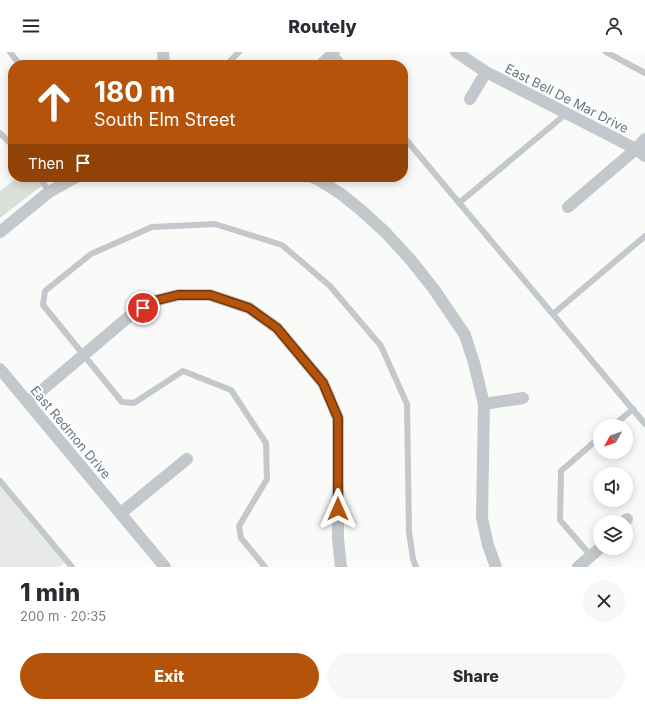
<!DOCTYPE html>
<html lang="en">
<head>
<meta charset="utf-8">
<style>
	:root { --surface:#fff; --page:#f7f7f7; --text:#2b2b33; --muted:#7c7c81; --accent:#b45309 }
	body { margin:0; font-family:Inter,sans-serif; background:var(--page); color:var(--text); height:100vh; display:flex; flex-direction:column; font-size:15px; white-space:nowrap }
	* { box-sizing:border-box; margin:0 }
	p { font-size:13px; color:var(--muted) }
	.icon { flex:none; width:22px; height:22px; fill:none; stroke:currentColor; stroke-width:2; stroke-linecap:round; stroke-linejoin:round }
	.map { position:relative; height:515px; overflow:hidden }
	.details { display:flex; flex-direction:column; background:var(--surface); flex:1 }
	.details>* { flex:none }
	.guide { position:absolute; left:8px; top:8px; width:400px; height:122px; border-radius:16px; box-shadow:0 2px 10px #0003; background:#b45309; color:#fff; overflow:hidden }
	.needle { width:26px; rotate:230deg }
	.tools { position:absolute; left:593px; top:367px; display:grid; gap:8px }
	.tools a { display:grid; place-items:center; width:40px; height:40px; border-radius:50%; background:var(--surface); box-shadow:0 2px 10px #0003; font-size:20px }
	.pin { position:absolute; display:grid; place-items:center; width:34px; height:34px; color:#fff; margin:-17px; border:2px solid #fff; border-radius:50%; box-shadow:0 1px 4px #0007 }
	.me { position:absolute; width:44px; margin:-22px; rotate:0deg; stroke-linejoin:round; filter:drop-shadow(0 0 3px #0008) }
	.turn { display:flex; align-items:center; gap:14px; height:84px; padding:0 20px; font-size:18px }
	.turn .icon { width:52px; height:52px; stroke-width:2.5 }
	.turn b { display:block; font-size:28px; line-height:34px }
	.then { display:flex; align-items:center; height:38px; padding:0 20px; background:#0003; gap:8px; font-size:15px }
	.round { display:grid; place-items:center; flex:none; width:42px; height:42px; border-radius:21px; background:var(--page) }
	.summary { display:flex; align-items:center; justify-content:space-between; height:68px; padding:0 20px }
	h1 { font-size:24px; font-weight:800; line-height:30px }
	.action { display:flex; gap:8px; margin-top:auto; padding:8px 20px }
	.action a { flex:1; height:46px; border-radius:24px; background:var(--accent); color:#fff; font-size:16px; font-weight:800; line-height:46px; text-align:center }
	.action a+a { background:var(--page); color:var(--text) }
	header { display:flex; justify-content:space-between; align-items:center; height:52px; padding:0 20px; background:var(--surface); font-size:18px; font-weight:800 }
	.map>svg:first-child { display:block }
</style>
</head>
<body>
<header><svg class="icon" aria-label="menu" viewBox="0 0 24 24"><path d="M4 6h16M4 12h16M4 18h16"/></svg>Routely<svg class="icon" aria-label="person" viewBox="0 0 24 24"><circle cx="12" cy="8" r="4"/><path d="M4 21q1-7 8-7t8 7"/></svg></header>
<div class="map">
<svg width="645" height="515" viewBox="0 0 645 515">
	<rect width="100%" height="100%" fill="#fafaf8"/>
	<path fill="#e8e9e9" d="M0 434 65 510 59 515H0Z"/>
	<path fill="#dadfd7" d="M18 125H53L0 166V139Z"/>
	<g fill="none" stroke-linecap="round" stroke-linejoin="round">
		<g stroke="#c3c8cc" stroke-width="6">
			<path d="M10 0 20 13"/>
			<path d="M333 0 344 13"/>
			<path d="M606 0 645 21"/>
			<path d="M226 13 239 0"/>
			<path d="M0 81 13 94"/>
			<path d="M403 84 645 372"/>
			<path d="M40 125 49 140"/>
			<path d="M459 151 567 61"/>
			<path d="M553 262 645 184"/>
			<path d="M613 374 633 357"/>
			<path d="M0 429 72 515"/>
			<path d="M591 504 560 468 561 419 600 385"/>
			<path d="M265 515 241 486 239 474 267 427 266 391 231 338 183 319 134 351 122 350 43 253 45 239 91 202 152 175 215 172 282 193 330 234 381 294 407 352 409 480 413 507 416 515"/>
		</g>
		<g stroke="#c3c8cc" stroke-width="12">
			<path d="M163 0 164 13"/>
			<path d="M456 0 486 20 636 97 645 104"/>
			<path d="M321 13 334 0"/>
			<path d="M470 47 486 20"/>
			<path d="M312 125 319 128 341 142 361 158 385 180 410 207 433 236 465 283 474 311 484 352 482 466 488 493 496 515"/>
			<path d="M568 155 636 97 645 87"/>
			<path d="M0 180 49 140 76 125"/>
			<path d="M0 317 165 515"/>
			<path d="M28 350 132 262 154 249 178 243H210L249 256 277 276 323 331 338 366V487L341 515"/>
			<path d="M484 352 523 346"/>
			<path d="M121 461 187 407"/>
			<path d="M624 470 627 467"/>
			<path d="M578 515 600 496"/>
		</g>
	</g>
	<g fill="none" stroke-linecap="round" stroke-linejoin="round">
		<defs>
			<path id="route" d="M143 256 154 249 178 243H210L249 256 277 276 323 331 338 366V457"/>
		</defs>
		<use href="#route" stroke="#753606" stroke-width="10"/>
		<use href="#route" stroke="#b45309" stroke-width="7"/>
	</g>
	<g text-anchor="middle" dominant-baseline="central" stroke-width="4" stroke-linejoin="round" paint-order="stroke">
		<g font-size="13" fill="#657683" stroke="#fff">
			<text transform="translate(567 46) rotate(27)">East Bell De Mar Drive</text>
			<text transform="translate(71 380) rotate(50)">East Redmon Drive</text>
		</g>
	</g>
</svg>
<div class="tools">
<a><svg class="needle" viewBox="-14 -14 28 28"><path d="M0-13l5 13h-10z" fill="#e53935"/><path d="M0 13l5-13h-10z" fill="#7c7c81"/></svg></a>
<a><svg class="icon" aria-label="sound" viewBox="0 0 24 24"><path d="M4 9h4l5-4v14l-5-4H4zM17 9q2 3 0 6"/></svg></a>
<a><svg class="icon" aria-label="layers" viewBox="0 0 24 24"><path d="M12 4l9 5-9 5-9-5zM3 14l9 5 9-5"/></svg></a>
</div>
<div class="pin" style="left:143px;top:256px;background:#d93025"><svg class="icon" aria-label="arrive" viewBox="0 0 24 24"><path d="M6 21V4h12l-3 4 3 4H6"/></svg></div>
<svg class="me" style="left:338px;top:457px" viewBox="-20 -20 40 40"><path d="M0-17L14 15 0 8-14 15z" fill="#b45309" stroke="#fff" stroke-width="4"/></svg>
<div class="guide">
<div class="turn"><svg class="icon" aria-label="ahead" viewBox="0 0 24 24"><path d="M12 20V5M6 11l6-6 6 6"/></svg><div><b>180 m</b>South Elm Street</div></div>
<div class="then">Then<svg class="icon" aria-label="arrive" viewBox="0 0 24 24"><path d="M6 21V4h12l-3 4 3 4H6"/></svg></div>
</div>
</div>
<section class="details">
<div class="summary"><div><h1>1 min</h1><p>200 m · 20:35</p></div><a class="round"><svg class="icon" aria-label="close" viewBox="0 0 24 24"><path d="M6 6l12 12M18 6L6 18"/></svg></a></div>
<div class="action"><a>Exit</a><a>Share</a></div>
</section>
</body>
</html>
